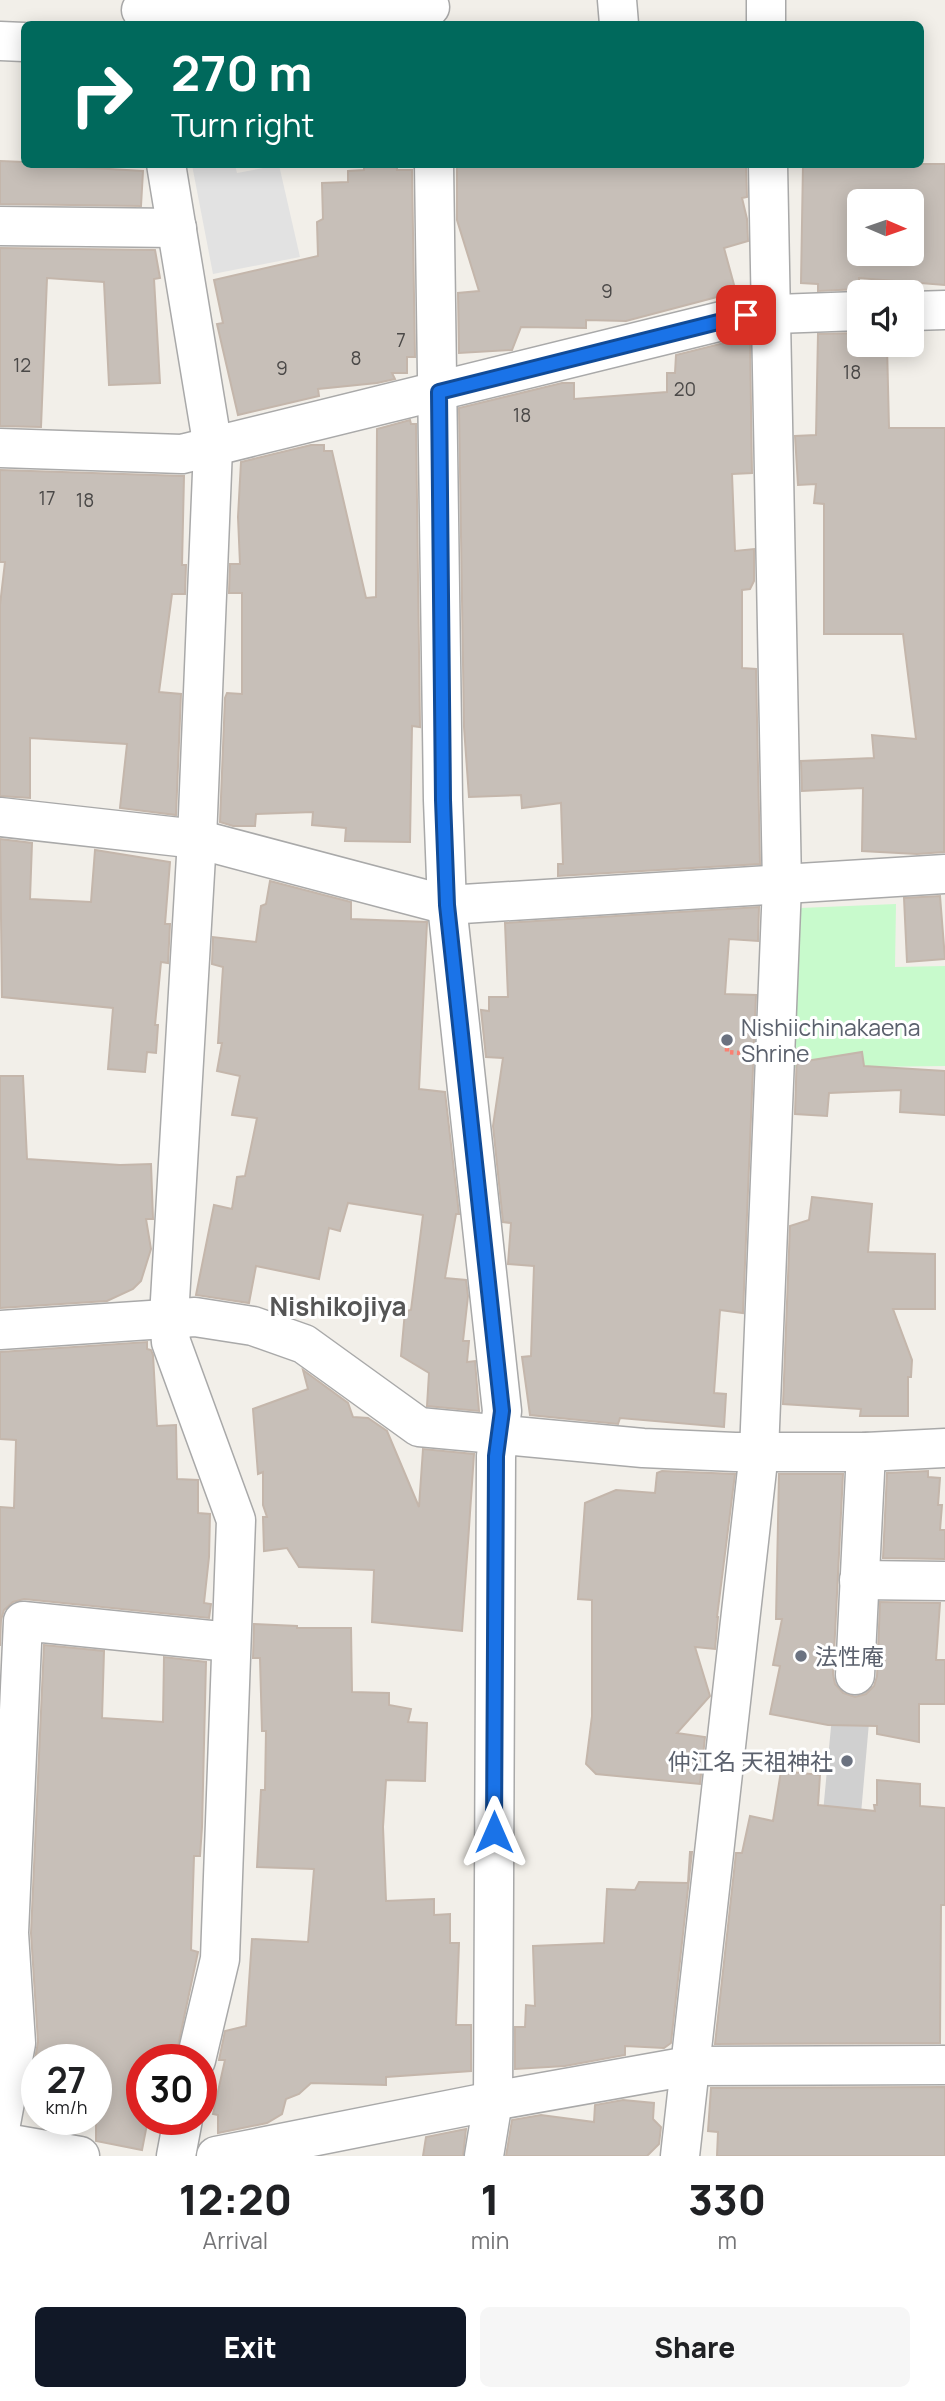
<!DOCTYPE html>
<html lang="en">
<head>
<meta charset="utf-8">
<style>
	:root { --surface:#fff; --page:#f6f6f6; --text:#202124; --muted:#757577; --accent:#111827 }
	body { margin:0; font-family:Manrope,"Noto Sans JP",sans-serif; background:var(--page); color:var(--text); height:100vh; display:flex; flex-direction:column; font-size:26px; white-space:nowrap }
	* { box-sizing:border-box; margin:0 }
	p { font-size:23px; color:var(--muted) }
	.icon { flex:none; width:38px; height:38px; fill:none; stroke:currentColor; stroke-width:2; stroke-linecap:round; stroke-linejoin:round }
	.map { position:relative; height:2156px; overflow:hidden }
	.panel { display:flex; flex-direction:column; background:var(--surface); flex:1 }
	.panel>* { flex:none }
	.banner { position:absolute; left:21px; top:21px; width:903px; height:147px; border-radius:10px; box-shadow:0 4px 18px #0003; background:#00695c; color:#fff; overflow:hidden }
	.needle { width:46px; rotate:92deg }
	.controls { position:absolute; left:847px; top:189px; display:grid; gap:14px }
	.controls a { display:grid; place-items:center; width:77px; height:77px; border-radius:10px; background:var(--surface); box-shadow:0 4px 18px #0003; font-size:35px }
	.speed { position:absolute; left:21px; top:2044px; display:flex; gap:14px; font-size:35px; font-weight:700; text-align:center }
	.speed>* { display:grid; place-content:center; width:91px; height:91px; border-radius:50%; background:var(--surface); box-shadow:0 4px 18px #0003; line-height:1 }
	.speed small { font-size:18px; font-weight:400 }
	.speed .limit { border:10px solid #d22; background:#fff; color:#111 }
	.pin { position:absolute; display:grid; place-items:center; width:60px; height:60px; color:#fff; margin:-30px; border-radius:14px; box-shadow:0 4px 10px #0006 }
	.me { position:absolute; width:77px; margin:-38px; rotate:0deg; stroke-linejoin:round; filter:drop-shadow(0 0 5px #0008) }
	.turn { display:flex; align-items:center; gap:24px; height:147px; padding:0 35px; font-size:32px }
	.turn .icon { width:91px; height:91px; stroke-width:2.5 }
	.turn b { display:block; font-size:49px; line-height:60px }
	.eta { display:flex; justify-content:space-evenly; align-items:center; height:119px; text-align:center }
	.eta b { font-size:42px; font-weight:800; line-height:49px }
	.action { display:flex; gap:14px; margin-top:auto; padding:14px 35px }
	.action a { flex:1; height:80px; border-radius:10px; background:var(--accent); color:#fff; font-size:28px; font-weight:800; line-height:80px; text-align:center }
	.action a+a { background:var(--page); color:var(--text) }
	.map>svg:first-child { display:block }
</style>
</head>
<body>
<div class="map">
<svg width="945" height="2156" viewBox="0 0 945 2156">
	<rect width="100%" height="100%" fill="#f2efe9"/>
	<path fill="#d0d0d0" d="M836 1673 873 1677 858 1848 820 1845Z"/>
	<path fill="#c8facc" d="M896 904 895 967 945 966V1066L791 1068 800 908Z"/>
	<path fill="#e2e2e2" d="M192 165H235L237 173 279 165 300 257 213 274Z"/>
	<g fill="#c7bfb8" stroke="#c4b6ab" stroke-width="2" fill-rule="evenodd">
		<path d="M0 161 24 162V164L143 171 141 206 0 204Z"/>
		<path d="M364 164H397V170H412L415 357H407V373H392L395 379 377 383 318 389 319 396 238 415 217 324 223 323 214 280 318 256 317 222 323 219 322 183 348 182V171L364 170Z"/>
		<path d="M457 164H746L747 197 742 198 747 219 748 241 724 248 736 292 626 321 586 320V328L521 327 512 350 459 353 458 293 479 291 457 220Z"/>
		<path d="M803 164H945V285L859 278V289L818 291V284L801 283ZM859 201H912V254H859Z"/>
		<path d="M0 248 155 250 160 278 154 279 160 383 109 385 104 282 47 278 41 427 0 426Z"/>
		<path d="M859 333V345H887L889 428H945L944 852 917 854 862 851 863 788 802 791 801 761 874 758 872 735 916 739 903 634H824V504L814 503 816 484 798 485 795 436 816 435 818 334Z"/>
		<path d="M732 341H750L752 473 732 474 735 551 754 549V581L750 589 742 590V668L756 669 760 864 558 876V864H563L561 803 522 808 521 795 469 797 464 727 459 408 562 383H574V399L667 392V373H675L676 355Z"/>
		<path d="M410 420 411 424H416L420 727 412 726 410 842 345 841 346 828 312 825 313 812 256 814 255 826H233L220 822 225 698 227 693 242 694V593H229L230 564H240L238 517 241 462 311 445H324V451H332L366 598 376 597 377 429Z"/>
		<path d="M0 470 184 476 182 565H186L185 594H172L159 692 181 694 176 815 120 808 127 744 30 738V798L0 796V605L5 562H0Z"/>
		<path d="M0 839 32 843 30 899 91 902 95 850 170 862 165 924H170L168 963 161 962 155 1025H158L156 1053 147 1052 145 1072 108 1069 113 1008 2 997Z"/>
		<path d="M270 881 351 902V919L427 922 419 1089 445 1092 459 1214H456L445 1278 466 1280 468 1296 463 1341H469L467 1362 475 1361 479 1411 427 1406 429 1373 401 1356 405 1311 411 1310 423 1215 348 1203 340 1231 329 1228 319 1279 256 1266 249 1303 196 1295 214 1205 232 1209 237 1177 245 1176 257 1118 232 1115 240 1076 217 1071 222 1043H218L223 967 212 964 213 937 256 942 261 906 266 904Z"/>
		<path d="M940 896 945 959 907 962 904 898Z"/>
		<path d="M759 907 758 941 729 939 725 994 756 995 743 1313 720 1310 714 1393 726 1394 724 1427 620 1418 618 1424 530 1415 522 1357 531 1356 534 1266 508 1264 511 1223 503 1222 493 1126 503 1058 486 1057 481 1010 489 1011V997H508L505 923Z"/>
		<path d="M804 1048 806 1061 862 1052 864 1066 945 1071V1115L900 1112 901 1090 829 1093 827 1116 795 1114 797 1049Z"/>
		<path d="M0 1076H23L27 1159 120 1165 151 1164 153 1219H146L151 1249 141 1281 133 1289 107 1301 0 1308Z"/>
		<path d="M812 1197 872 1204 868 1252 935 1254V1309H893L912 1360 911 1377H908V1416H860L861 1409 783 1404 790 1226 809 1220Z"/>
		<path d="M147 1342V1349L151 1350 153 1355 157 1426 176 1425 177 1479 198 1480V1513L210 1514 209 1557 204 1603 211 1604 209 1618 24 1599 13 1602 4 1610 1 1620 0 1646V1507L14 1508 16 1440 0 1439V1352Z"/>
		<path d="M303 1370 348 1403 353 1417 368 1418 387 1431 419 1507 423 1449 474 1454 462 1631 372 1622 374 1570 299 1567 287 1548 264 1551 263 1517H267L263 1505V1472L258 1474 253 1409 308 1389Z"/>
		<path d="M662 1471 735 1474 717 1617H718L715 1649 695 1647 710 1696 677 1733 705 1737 700 1784 596 1774 586 1764 592 1716V1600L578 1599 585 1503 616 1490 655 1493 657 1473Z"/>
		<path d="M928 1471V1477L940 1478 938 1505H942L940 1530H945V1559L883 1558 887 1473Z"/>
		<path d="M779 1474H843L833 1674 835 1684 843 1693 855 1697 866 1694 874 1686 877 1676 880 1602 940 1603 936 1660H945V1704H919V1742L877 1734V1726L828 1725 770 1714 780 1666 773 1665 782 1619H776Z"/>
		<path d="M254 1624 297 1626V1628H351L352 1692 389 1693V1705L411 1709 408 1722 427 1723 425 1781 386 1780 383 1827 386 1901 434 1899V1915L450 1914V1943H459L456 2025H471V2071L386 2077V2085L311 2083 299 2094 286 2099 282 2114 267 2123 218 2133V2115L213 2114 225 2060H219L225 2031 246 2026 252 1939 308 1942 314 1869 257 1867 261 1790H265L266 1731H262L260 1658H253Z"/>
		<path d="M44 1645 104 1651 102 1718 163 1722 164 1657 206 1662 202 1827 200 1856H194L191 1950 198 1952 175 2060H142V2119H148L142 2150 96 2141V2060H37V2077L32 2076 38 2042 31 1933Z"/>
		<path d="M781 1771 820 1775 818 1805 875 1811 874 1805H877V1780L920 1784V1806L945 1808V1905H941L940 2043 715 2044 736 1853H742L750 1816 773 1821Z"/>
		<path d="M690 1852H692L671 2043 664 2048 625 2046V2055L565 2066 515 2069V2027H525L526 2005 535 2006 533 1946 604 1943 607 1889 635 1890 639 1882 688 1883Z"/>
		<path d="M945 2087V2156H717L718 2132 708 2131 711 2088Z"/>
		<path d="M623 2100 654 2103 653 2119 661 2127 659 2144 647 2156H506L512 2120 541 2115 594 2122 595 2105Z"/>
		<path d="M466 2129 463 2156H423L426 2137Z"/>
	</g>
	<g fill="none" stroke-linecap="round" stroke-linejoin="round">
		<defs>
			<g id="minor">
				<path d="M617 0 619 24"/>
				<path d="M766 0V24"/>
				<path d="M141 10 430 7"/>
				<path d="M0 41 24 42"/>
				<path d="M166 164 213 448 197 839 169 1317 171 1342 236 1520 220 1959 196 2060"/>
				<path d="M434 164 443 800 447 905 502 1411 496 1456 493 2101 484 2156"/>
				<path d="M0 226 177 228"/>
				<path d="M912 311 945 310"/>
				<path d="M0 448 182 454 746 315 859 311"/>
				<path d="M0 817 197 839 447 905 945 874"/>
				<path d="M0 1330 195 1317 253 1326 304 1344 419 1427 643 1448 735 1452H866L945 1448"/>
				<path d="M859 1580 945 1581"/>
				<path d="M855 1675 866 1452"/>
				<path d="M0 2129 16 2043 9 1933 23 1621 230 1642"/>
				<path d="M0 2142 80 2156"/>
				<path d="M176 2156 183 2119"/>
				<path d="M216 2156 493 2101 689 2066 945 2065"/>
				<path d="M680 2156 759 1452 782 885 768 164"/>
			</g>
		</defs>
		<use href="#minor" stroke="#a9a9a9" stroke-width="41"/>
		<path stroke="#fa8072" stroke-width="4.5" stroke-dasharray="3.5 3.5" stroke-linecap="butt" d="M727 1034V1052L740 1053"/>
		<use href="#minor" stroke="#fff" stroke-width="38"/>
	</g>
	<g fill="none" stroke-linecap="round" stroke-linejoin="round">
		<defs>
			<path id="route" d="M494 1832 496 1456 502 1411 447 905 443 800 439 392 746 315"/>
		</defs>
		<use href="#route" stroke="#114b97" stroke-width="18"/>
		<use href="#route" stroke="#1a73e8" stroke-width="12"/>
	</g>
	<g fill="#6b7280" stroke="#fff" stroke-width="2.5">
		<circle cx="727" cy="1040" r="7"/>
		<circle cx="801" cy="1656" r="7"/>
		<circle cx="847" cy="1761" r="7"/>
	</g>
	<g text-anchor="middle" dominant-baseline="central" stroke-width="6" stroke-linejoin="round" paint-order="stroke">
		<g font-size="19" fill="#4b4948">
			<text x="607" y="291">9</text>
			<text x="401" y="340">7</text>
			<text x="356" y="358">8</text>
			<text x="22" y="365">12</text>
			<text x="282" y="368">9</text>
			<text x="852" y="372">18</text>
			<text x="685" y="389">20</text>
			<text x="522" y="415">18</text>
			<text x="47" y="498">17</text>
			<text x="85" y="500">18</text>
		</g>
		<g font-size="23" fill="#5b616d" stroke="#fff" text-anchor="start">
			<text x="741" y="1027">Nishiichinakaena<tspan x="741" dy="26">Shrine</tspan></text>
			<text x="815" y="1656">法性庵</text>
			<text x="833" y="1761" text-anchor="end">仲江名 天祖神社</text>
		</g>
		<g font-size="26" font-weight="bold" fill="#555" stroke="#fff">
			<text x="338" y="1306">Nishikojiya</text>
		</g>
	</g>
</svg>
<div class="controls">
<a><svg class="needle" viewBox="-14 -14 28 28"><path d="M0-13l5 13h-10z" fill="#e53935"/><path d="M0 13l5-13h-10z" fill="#757577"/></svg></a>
<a><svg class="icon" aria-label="sound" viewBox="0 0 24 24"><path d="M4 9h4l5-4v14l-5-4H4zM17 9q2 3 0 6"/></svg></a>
</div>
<div class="speed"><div>27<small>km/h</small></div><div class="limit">30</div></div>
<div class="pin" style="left:746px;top:315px;background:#d93025"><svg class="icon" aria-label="arrive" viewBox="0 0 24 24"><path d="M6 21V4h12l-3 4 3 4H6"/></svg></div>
<svg class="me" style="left:494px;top:1832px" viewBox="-20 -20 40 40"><path d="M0-17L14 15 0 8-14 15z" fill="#1a73e8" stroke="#fff" stroke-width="4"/></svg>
<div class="banner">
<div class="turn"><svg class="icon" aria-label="right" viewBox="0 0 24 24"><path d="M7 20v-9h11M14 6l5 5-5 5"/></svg><div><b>270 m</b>Turn right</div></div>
</div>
</div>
<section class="panel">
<div class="eta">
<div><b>12:20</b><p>Arrival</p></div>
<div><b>1</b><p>min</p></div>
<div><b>330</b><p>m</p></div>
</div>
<div class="action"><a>Exit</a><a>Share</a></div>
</section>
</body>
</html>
